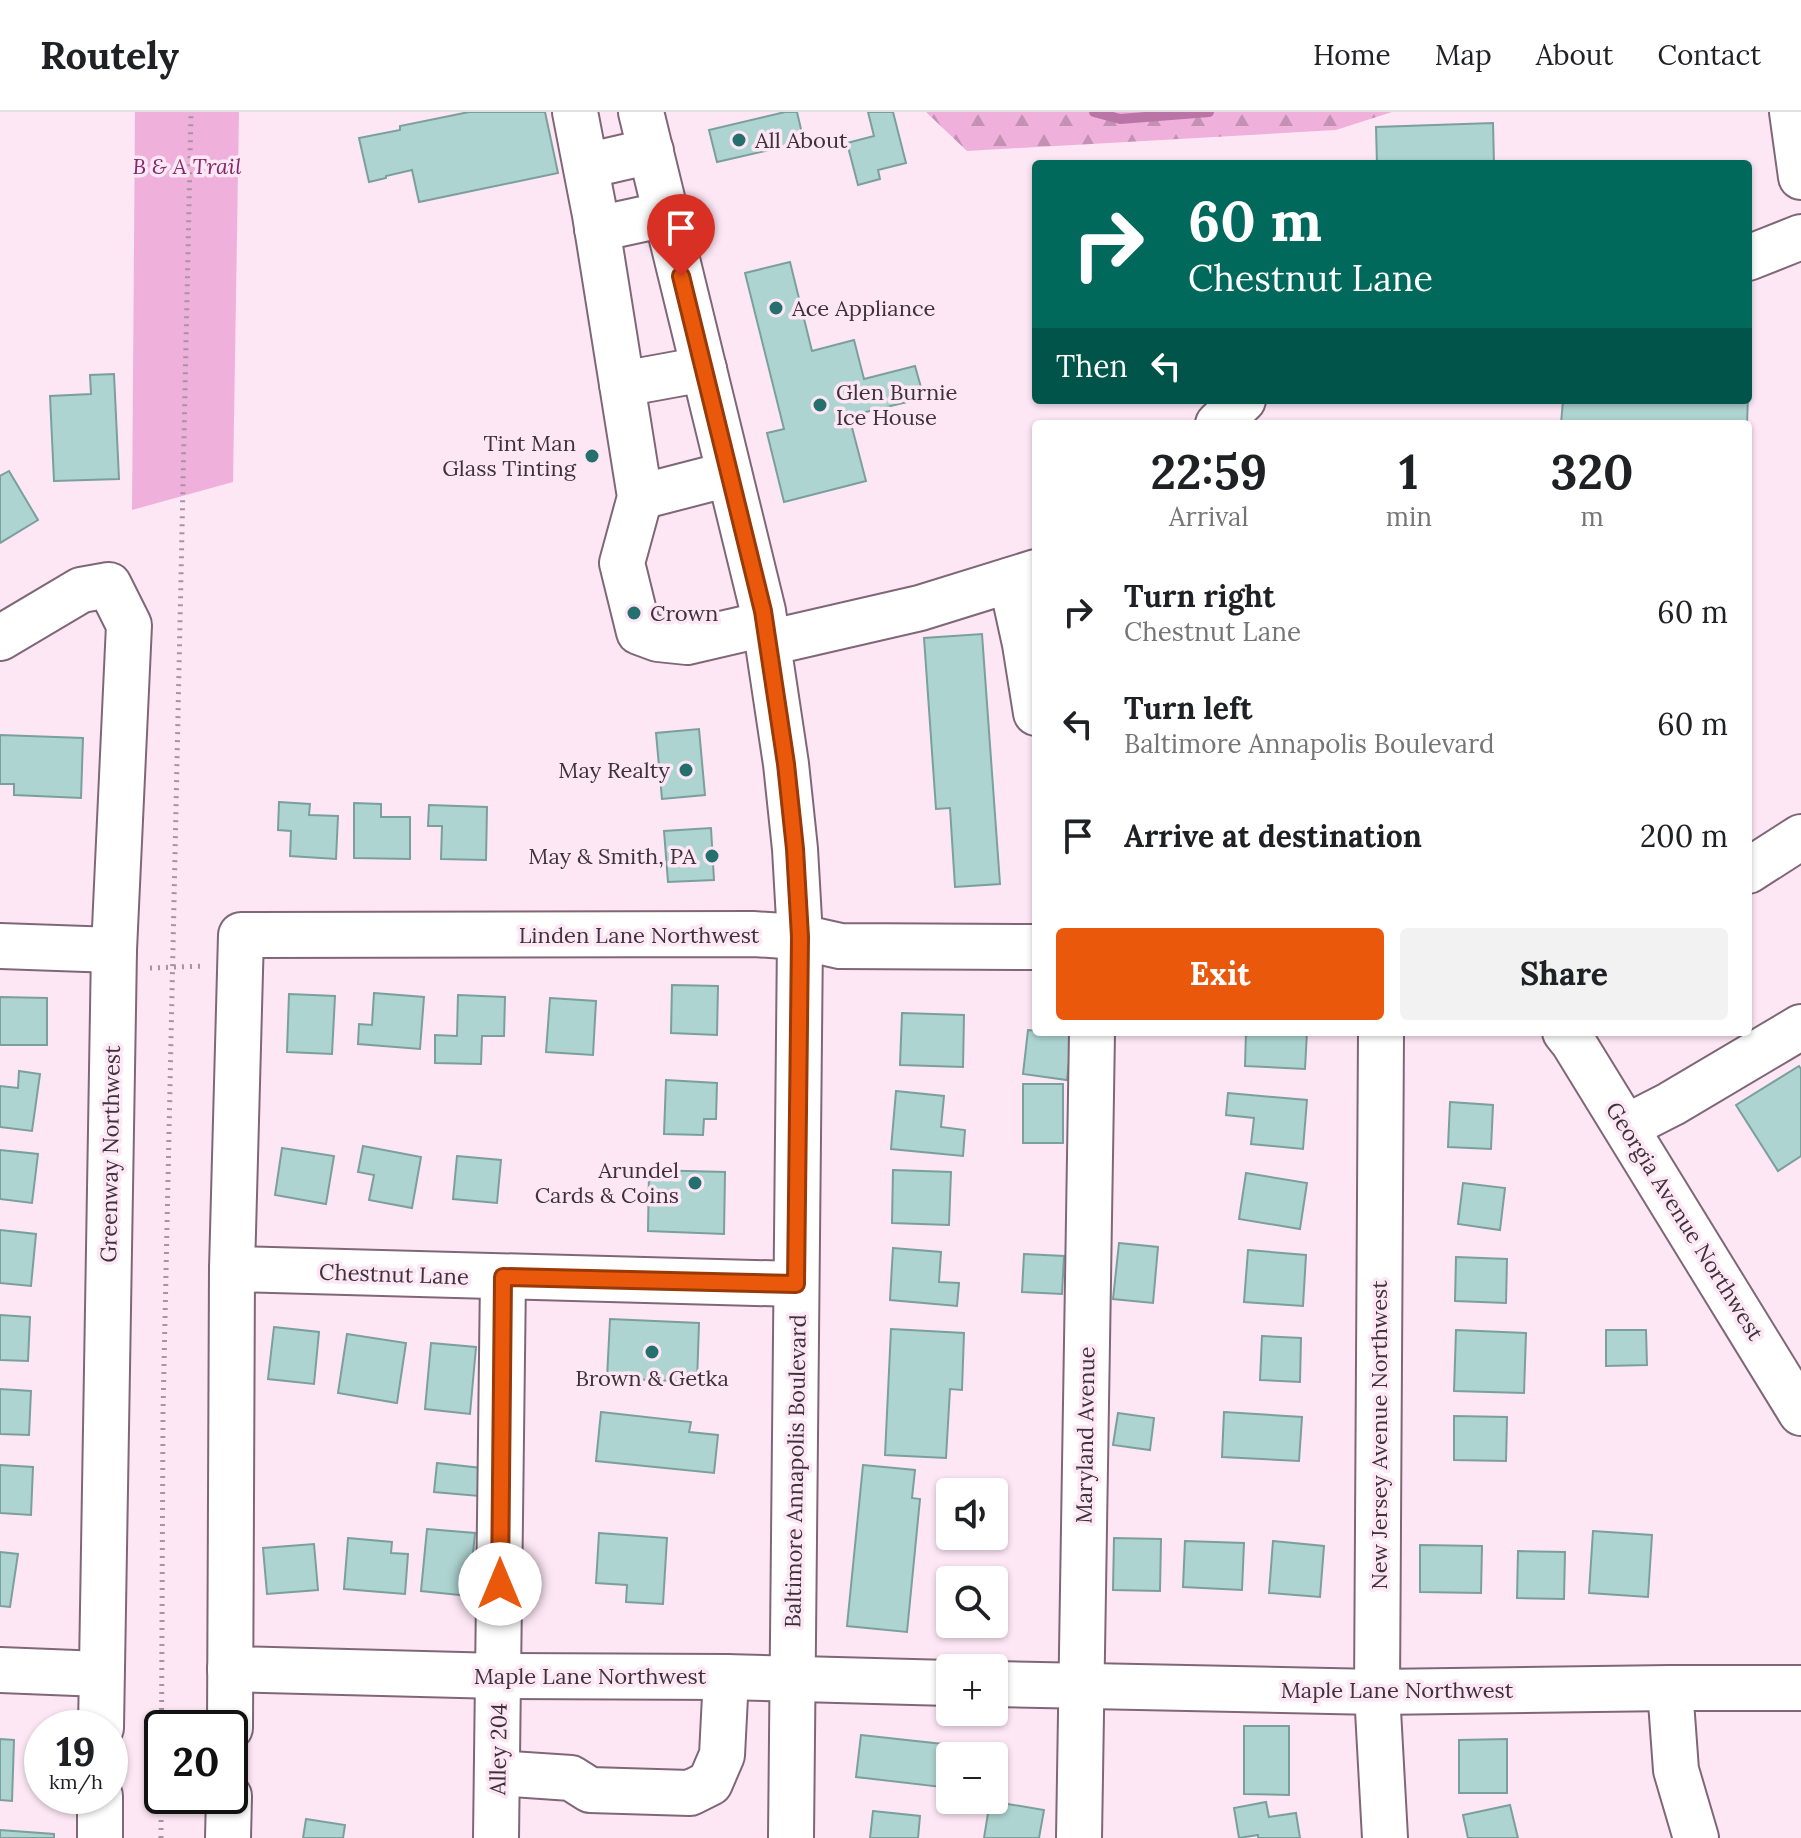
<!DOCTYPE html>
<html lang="en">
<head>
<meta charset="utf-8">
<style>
	:root { --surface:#fff; --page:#f2f2f2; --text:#202124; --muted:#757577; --line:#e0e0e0; --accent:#ea580c }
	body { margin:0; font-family:Lora,serif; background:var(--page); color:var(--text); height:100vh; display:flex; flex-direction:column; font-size:30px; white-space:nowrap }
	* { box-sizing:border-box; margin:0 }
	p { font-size:26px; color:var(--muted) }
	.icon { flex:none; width:44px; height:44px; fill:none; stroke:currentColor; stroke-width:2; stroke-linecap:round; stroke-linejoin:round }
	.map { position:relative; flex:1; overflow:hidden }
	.drawer { position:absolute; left:1032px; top:308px; width:720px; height:616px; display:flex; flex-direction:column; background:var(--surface); border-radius:8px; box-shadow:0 2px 6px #0004 }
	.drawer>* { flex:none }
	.guide { position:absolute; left:1032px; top:48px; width:720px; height:244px; border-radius:8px; box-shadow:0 2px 6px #0004; background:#00695c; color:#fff; overflow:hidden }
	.controls { position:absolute; left:936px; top:1366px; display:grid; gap:16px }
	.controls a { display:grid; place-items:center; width:72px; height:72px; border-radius:8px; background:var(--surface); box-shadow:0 2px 6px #0004; font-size:40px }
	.speed { position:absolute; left:24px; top:1598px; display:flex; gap:16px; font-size:40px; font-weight:700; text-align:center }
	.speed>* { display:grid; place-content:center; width:104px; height:104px; border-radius:50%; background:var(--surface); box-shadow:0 2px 6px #0004; line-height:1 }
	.speed small { font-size:20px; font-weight:400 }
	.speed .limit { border:4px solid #111; border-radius:12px; background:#fff; color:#111 }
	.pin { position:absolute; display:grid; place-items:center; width:68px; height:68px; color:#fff; margin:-82px -34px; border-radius:50% 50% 50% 0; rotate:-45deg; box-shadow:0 0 8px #0007 }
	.pin .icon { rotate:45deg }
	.me { position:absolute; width:88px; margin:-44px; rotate:0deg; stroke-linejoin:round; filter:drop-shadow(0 0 6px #0008) }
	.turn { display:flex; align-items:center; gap:28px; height:168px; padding:0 24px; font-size:36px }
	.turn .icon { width:104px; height:104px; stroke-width:2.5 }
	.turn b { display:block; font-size:56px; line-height:68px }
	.then { display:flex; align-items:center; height:76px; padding:0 24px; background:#0003; gap:16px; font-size:30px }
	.eta { display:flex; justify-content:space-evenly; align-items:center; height:136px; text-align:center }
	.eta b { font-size:48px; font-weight:700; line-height:56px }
	.primary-button { display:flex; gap:16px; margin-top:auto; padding:16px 24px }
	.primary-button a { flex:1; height:92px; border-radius:8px; background:var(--accent); color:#fff; font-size:32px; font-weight:700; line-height:92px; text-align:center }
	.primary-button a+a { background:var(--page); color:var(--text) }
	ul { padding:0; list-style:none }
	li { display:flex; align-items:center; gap:24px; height:112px; padding:0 24px }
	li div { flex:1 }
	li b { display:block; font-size:30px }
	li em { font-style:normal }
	header { display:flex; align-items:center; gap:48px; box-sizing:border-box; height:112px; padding:0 40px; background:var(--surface); border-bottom:2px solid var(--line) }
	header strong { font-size:38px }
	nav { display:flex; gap:44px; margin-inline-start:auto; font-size:28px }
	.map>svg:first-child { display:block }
</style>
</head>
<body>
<header>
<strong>Routely</strong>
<nav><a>Home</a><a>Map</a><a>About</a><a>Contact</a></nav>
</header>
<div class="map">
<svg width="1801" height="1726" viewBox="0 0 1801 1726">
	<defs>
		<pattern id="forest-firs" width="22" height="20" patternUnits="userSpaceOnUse" patternTransform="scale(2)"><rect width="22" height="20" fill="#efb1db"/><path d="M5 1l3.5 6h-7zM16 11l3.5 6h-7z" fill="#c391b3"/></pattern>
	</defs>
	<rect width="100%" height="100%" fill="#fde7f5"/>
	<path fill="#efb1db" d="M135 0H239L233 370 132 398Z"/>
	<path fill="url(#forest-firs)" d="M926 0H1392L1336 18 967 39Z"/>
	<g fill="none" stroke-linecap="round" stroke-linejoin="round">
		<path stroke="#ba74a6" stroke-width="10" d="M1094 0 1120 7 1209 0"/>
	</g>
	<g fill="#aed4d2" stroke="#7b9f9d" stroke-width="2">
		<path d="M469 0H545L558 61 419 90 412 58 386 64V66L369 70 359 26 400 18V14Z"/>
		<path d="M785 0H797L804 30 717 50 709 18Z"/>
		<path d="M868 0H893L906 51 878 58 880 67 858 73 847 31 874 24Z"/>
		<path d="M1493 11 1494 52H1377L1376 15Z"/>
		<path d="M790 150 812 239 854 228 864 267 915 254 924 286 849 304 866 369 784 390 767 321 784 317 745 161Z"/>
		<path d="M114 262 119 367 54 369 50 284 91 282 90 263Z"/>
		<path d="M1748 284 1747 312H1561L1563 288H1748Z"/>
		<path d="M9 359 38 408 0 431V364Z"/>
		<path d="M982 522 1000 772 955 775 950 696 936 697 924 526Z"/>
		<path d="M699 617 705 683 662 687 656 621Z"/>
		<path d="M0 623 83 626 81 686 14 683V672H0Z"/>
		<path d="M279 690 310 692 309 703 338 704 336 747 290 744 291 719 278 718Z"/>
		<path d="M354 691 381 692V705H410V747L354 746Z"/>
		<path d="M429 693 487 695 486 748 441 747 442 714H428Z"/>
		<path d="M711 716 714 768 668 770 664 719Z"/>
		<path d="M672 873 718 874 717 923 671 921Z"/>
		<path d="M374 881 424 885 420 937 358 932 359 912 372 913Z"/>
		<path d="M289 882 335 884 332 942 287 940Z"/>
		<path d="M458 883 505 885 504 924H482L481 952 435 951V923L457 924Z"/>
		<path d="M0 885 47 886V933H0Z"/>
		<path d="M550 886 596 889 593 943 546 940Z"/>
		<path d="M902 901 964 903 963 955 900 953Z"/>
		<path d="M1028 918 1072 923 1067 968 1023 962Z"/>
		<path d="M1246 920H1307L1305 957 1245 954Z"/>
		<path d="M1799 954 1801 957V1044L1778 1059 1736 993Z"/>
		<path d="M19 959 40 962 32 1019 0 1015V974L18 976Z"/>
		<path d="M666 968 717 971 716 1007H704L703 1023 664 1022Z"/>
		<rect x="1023" y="972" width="40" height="59"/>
		<path d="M896 979 944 984 941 1015 965 1018 963 1044 891 1037Z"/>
		<path d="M1228 981 1307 988 1303 1037 1251 1032 1254 1006 1226 1003Z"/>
		<path d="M1450 990 1493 993 1491 1037 1448 1035Z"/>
		<path d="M363 1034 421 1045 412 1096 369 1088 374 1063 358 1060Z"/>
		<path d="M282 1036 334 1044 326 1092 275 1083Z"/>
		<path d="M0 1038 38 1042 32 1091 0 1087Z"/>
		<path d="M457 1044 501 1048 497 1091 453 1087Z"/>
		<path d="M649 1058 725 1060 724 1122 648 1119Z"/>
		<path d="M893 1058 951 1060 949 1113 892 1111Z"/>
		<path d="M1246 1061 1307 1071 1300 1117 1239 1107Z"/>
		<path d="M1463 1071 1505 1076 1500 1118 1458 1112Z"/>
		<path d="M0 1118 36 1122 31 1174 0 1171Z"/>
		<path d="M1119 1131 1158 1135 1153 1191 1113 1187Z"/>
		<path d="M893 1136 941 1140 939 1170 959 1171 957 1194 890 1188Z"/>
		<path d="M1248 1138 1306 1143 1303 1194 1244 1190Z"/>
		<path d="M1024 1142 1064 1144 1062 1182 1022 1180Z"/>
		<path d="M1456 1145 1507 1147 1506 1191 1455 1189Z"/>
		<path d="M0 1203 30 1205 28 1249 0 1248Z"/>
		<path d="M610 1207 699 1211 697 1270 607 1266Z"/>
		<path d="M274 1215 319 1220 314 1272 268 1267Z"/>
		<path d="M891 1217 964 1221 962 1278 950 1277 946 1346 885 1343Z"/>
		<path d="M1456 1218 1526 1221 1524 1281 1454 1279Z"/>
		<path d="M1606 1218H1646L1647 1253 1606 1254Z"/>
		<path d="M347 1222 406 1231 397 1291 338 1281Z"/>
		<path d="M1262 1224 1301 1226 1300 1270 1260 1268Z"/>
		<path d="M431 1231 476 1235 470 1302 425 1297Z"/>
		<path d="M0 1277 31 1279 29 1323 0 1322Z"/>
		<path d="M601 1300 691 1310 689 1320 718 1323 714 1361 596 1349Z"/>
		<path d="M1224 1300 1302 1305 1299 1349 1222 1345Z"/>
		<path d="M1118 1301 1154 1306 1150 1338 1113 1333Z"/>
		<path d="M1454 1304 1507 1305 1506 1349 1454 1348Z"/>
		<path d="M437 1351 481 1356 479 1384 434 1380Z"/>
		<path d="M0 1353 33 1355 31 1403 0 1401Z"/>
		<path d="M863 1353 915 1358 912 1386 920 1387 907 1520 847 1514Z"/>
		<path d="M427 1417 475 1421 469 1484 421 1479Z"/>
		<path d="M1593 1419 1652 1423 1648 1485 1589 1481Z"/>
		<path d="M599 1421 667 1426 663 1492 626 1490 627 1473 596 1471Z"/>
		<path d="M348 1426 392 1430 391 1441 408 1442 405 1482 344 1477Z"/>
		<path d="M1114 1426 1161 1427 1160 1479 1113 1478Z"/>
		<path d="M1185 1429 1244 1431 1242 1478 1183 1475Z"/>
		<path d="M1273 1429 1324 1434 1320 1485 1269 1481Z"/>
		<path d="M314 1432 318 1478 267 1482 263 1436Z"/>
		<path d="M1420 1433 1482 1434 1481 1481 1420 1480Z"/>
		<path d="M1518 1439 1565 1440 1564 1487 1517 1486Z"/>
		<path d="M0 1440 18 1442 10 1495 0 1494Z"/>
		<path d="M1244 1614H1289V1683L1244 1682Z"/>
		<path d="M861 1623 988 1637 987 1644H950V1676L856 1665Z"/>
		<path d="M0 1627 14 1628 12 1689 0 1688Z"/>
		<path d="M1507 1627V1681H1459V1628Z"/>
		<path d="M990 1689 1044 1698 1039 1726H984Z"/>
		<path d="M1266 1690 1269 1705 1296 1701 1300 1726H1258V1723L1239 1726 1234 1696Z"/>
		<path d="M1510 1693 1518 1726H1468L1463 1703Z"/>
		<path d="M873 1699 920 1704 918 1726H870Z"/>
		<path d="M306 1707 345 1713 343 1726H303Z"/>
		<path d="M0 1718 54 1722V1726H0Z"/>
	</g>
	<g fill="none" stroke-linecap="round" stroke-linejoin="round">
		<defs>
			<g id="minor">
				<path d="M575 0 595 103 640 385 622 451 639 520 658 527 687 530 765 512"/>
				<path d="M1792 0 1801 65"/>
				<path d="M586 54 651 39"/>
				<path d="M597 117 666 102"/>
				<path d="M1748 146 1801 125"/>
				<path d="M622 272 704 257"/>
				<path d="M1218 312 1243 288"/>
				<path d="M640 385 729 362"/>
				<path d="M1011 468 1025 532 1036 601"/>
				<path d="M0 526 81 478 109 473 129 513 114 838 101 1616"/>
				<path d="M768 531 920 496 1036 460"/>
				<path d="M1748 759 1801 725"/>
				<path d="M0 834 114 838"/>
				<path d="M1381 920 1377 1580 1385 1726"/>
				<path d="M1565 920 1573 930 1801 1301"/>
				<path d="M1626 1015 1671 992 1801 915"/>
				<path d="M232 1157 796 1172"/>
				<path d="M230 1557 499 1564 726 1565 950 1571"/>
				<path d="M0 1558 101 1562"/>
				<path d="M994 1572 1377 1580 1670 1576H1801"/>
				<path d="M1670 1576 1676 1658 1696 1726"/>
				<path d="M230 1616 232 1157 241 823 753 822 800 825 840 834 1036 835"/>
				<path d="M498 1661 571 1666 590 1678 690 1681 710 1671 722 1643 726 1565"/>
				<path d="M100 1726V1684"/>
				<path d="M228 1726 229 1684"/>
				<path d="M496 1726 503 1165"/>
				<path d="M1079 1726 1092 920"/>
			</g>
			<path id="major" d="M641 0 763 499 786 652 795 737 800 825 791 1726"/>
		</defs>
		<use href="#minor" stroke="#7f6777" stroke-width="48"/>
		<use href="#major" stroke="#7f6777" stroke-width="48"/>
		<g stroke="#a695a1" stroke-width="5" stroke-dasharray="2 6" stroke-linecap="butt">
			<path d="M150 856 204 854"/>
			<path d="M161 1726 163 1300 191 0"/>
		</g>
		<use href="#minor" stroke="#fff" stroke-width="44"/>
		<use href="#major" stroke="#fff" stroke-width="44"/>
	</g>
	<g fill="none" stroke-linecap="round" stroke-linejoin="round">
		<defs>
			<path id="route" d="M500 1472 503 1165 796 1172 800 825 795 737 786 652 763 499 681 164"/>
		</defs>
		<use href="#route" stroke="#983908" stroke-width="20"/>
		<use href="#route" stroke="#ea580c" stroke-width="14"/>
	</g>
	<g fill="#25706e" stroke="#fde7f5" stroke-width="3">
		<circle cx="739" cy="28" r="8"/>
		<circle cx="776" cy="196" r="8"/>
		<circle cx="820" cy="293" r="8"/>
		<circle cx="592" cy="344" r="8"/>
		<circle cx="634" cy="501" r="8"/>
		<circle cx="686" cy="658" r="8"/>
		<circle cx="712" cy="744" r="8"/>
		<circle cx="695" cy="1071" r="8"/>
		<circle cx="652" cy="1240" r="8"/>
	</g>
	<g text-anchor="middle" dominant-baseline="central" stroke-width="7" stroke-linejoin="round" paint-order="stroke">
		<g font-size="22" fill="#3d323a" stroke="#fde7f5" text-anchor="start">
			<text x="755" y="28">All About</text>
			<text x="792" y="196">Ace Appliance</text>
			<text x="836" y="280">Glen Burnie<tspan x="836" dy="25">Ice House</tspan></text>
			<text x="576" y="331" text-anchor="end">Tint Man<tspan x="576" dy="25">Glass Tinting</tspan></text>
			<text x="650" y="501">Crown</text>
			<text x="670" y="658" text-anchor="end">May Realty</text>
			<text x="696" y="744" text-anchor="end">May &amp; Smith, PA</text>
			<text x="679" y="1058" text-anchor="end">Arundel<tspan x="679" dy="25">Cards &amp; Coins</tspan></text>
			<text x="652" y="1266" text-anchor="middle">Brown &amp; Getka</text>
		</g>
		<g font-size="22" font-style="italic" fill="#802b6b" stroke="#fde7f5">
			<text x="187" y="54">B &amp; A Trail</text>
		</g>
		<g font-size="22" fill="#3d323a" stroke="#fde7f5">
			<text x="639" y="823">Linden Lane Northwest</text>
			<text transform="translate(110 1042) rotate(-89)">Greenway Northwest</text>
			<text transform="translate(1685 1109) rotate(58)">Georgia Avenue Northwest</text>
			<text transform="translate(394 1162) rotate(2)">Chestnut Lane</text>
			<text transform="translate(1085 1323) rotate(-89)">Maryland Avenue</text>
			<text transform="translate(1379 1323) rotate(-90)">New Jersey Avenue Northwest</text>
			<text transform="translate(795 1359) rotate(-89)">Baltimore Annapolis Boulevard</text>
			<text x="590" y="1564">Maple Lane Northwest</text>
			<text x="1397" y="1578">Maple Lane Northwest</text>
			<text transform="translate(498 1637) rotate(-89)">Alley 204</text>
		</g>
	</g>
</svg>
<div class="controls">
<a><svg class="icon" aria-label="sound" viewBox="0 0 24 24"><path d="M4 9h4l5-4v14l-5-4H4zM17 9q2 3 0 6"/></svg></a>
<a><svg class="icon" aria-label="search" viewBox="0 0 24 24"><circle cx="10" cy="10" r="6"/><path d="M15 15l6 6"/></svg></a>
<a>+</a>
<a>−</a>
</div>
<div class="speed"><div>19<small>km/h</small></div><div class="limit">20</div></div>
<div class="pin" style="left:681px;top:164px;background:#d93025"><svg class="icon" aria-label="arrive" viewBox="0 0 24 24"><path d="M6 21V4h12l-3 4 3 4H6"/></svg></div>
<svg class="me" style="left:500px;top:1472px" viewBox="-20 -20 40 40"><circle r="19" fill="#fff"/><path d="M0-13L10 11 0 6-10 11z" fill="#ea580c"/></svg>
<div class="guide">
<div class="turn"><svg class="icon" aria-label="right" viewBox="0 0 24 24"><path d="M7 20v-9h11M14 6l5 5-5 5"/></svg><div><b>60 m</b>Chestnut Lane</div></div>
<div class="then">Then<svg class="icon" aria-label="left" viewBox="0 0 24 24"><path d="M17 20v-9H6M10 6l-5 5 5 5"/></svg></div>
</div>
<section class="drawer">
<div class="eta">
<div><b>22:59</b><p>Arrival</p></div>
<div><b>1</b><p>min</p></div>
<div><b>320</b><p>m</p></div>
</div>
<ul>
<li><svg class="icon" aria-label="right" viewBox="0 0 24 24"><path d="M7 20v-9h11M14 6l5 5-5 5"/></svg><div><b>Turn right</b><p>Chestnut Lane</p></div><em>60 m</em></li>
<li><svg class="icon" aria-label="left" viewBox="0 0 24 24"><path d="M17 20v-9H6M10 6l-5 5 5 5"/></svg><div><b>Turn left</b><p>Baltimore Annapolis Boulevard</p></div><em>60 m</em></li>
<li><svg class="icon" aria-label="arrive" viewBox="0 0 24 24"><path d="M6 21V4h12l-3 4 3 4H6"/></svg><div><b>Arrive at destination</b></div><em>200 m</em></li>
</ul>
<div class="primary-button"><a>Exit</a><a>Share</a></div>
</section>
</div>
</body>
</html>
